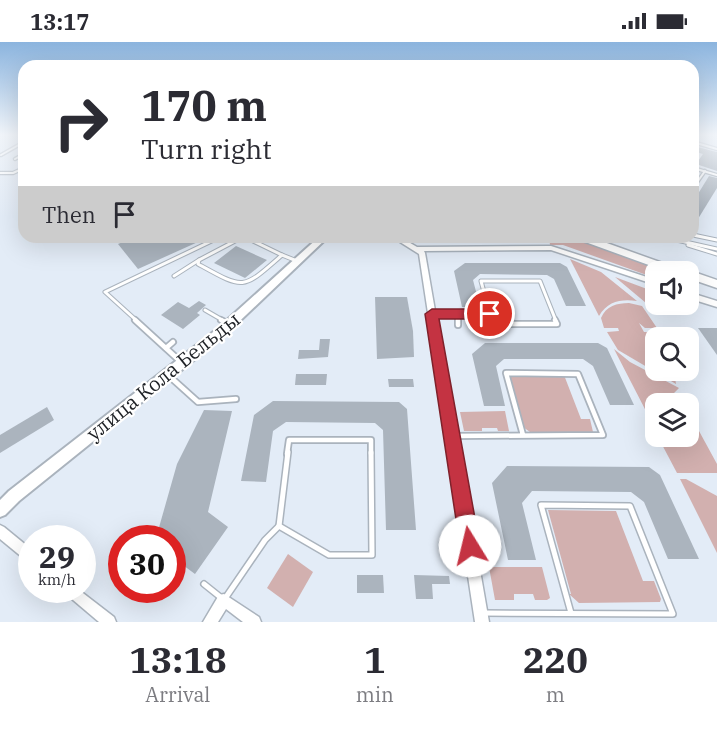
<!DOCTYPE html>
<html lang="en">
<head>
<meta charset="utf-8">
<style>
	:root { --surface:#fff; --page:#f2f2f3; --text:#2b2b33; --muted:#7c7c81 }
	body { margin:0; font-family:"IBM Plex Serif",serif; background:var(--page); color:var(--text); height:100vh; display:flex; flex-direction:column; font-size:22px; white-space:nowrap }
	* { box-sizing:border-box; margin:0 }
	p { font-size:20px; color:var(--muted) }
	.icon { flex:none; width:33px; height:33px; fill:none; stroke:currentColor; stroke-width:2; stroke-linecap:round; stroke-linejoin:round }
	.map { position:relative; height:580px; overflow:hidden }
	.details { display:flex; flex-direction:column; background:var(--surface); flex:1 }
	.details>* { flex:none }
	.guide { position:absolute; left:18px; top:18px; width:681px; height:183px; border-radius:18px; box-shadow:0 6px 24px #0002; background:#fff; color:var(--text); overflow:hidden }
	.buttons { position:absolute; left:645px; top:219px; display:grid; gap:12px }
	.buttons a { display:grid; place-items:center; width:54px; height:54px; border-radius:12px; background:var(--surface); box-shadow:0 6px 24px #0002; font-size:30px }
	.speed { position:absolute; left:18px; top:483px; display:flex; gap:12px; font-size:30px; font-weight:700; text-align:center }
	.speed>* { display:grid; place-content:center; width:78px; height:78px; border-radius:50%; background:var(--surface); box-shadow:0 6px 24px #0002; line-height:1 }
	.speed small { font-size:15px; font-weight:400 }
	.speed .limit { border:9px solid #d22; background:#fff; color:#111 }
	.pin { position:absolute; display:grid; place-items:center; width:51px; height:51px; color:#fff; margin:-26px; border:3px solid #fff; border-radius:50%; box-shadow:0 2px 6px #0007 }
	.me { position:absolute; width:66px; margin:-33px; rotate:351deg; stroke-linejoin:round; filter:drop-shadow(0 0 4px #0008) }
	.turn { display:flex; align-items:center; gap:21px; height:126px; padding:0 24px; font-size:27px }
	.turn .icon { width:78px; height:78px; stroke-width:2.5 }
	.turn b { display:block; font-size:42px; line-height:51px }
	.then { display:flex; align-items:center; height:57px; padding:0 24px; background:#0003; gap:12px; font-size:22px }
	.eta { display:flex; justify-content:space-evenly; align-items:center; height:102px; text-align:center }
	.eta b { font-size:36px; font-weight:800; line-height:42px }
	.status { display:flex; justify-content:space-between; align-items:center; height:42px; padding:0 30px; background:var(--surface); direction:ltr }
	.status svg { height:16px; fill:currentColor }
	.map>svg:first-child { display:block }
</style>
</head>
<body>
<div class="status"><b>13:17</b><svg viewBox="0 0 49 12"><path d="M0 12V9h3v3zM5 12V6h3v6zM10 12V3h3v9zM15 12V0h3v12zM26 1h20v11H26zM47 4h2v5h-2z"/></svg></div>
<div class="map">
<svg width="717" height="580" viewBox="0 0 717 580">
	<rect width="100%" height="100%" fill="#e3ecf7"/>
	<g fill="#d2b0af">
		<path d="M549 195H570L670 229 656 230 655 236 563 203H550Z"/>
		<path d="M570 217 601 230 637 259C621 257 608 259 599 274Z"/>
		<path d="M615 235 655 250 656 262 676 263 669 273 646 261Z"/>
		<path d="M629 261 642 264 657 286H645L639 281 644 290H660L663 295 656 296V328L674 329 676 342 618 308 607 290 619 289 618 286H604L601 276C606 264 617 261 629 261Z"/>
		<path d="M614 307 630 320 679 346 664 361 656 362 654 373H648Z"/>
		<path d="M510 333H564L581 377H590L593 390H530L523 385Z"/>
		<path d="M505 369 509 389H498L497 386H482V389H464L460 370Z"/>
		<path d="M689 378H693L717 422V431H677L658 395 688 394Z"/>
		<path d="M680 437H686L717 454V511Z"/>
		<path d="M548 468 616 469 643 539H654L661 557 660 560 579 561 569 552H571Z"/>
		<path d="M288 512 313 530 293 565 267 546Z"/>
		<path d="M489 525H542L550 556 547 558H535L533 552H514V558H495Z"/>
	</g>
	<g fill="#abb4be">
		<path d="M693 104 717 110V129L696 122 703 112 693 109Z"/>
		<path d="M709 134 717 136V146L693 185V160Z"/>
		<path d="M135 195H209L138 227 118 202Z"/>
		<path d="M236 204 267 218 245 236 214 221Z"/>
		<path d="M465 221H560L567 225 586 264H566L554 237 547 233 480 232 473 238 480 265H462L454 229Z"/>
		<path d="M375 255H407L413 289 414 315 377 317Z"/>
		<path d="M199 259 206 263 197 271 200 273 183 287 161 273 178 260 189 266Z"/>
		<path d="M698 286H717V313Z"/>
		<path d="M320 297H330L328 315 298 317 299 308H319Z"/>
		<path d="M485 301H598L607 306 634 363H610L593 324 583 317H504L496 324 505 364H484L472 312Z"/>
		<path d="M296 332H327L326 343H295Z"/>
		<path d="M388 337H413L414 345H389Z"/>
		<path d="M273 359 399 360 407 367 416 488H386L383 388 375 381 286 380 273 389 266 440 241 439 254 373Z"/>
		<path d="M47 365 54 378 0 411V393Z"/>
		<path d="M204 368 232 369 208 470 228 485 195 532 172 515V496H156L177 422Z"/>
		<path d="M507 424 649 425 660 433 699 517H668L644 460 631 450 532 449 522 461 536 518H508L492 441Z"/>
		<path d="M357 533H383L384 551H357Z"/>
		<path d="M414 533 449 534 450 542H432L433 557H416Z"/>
	</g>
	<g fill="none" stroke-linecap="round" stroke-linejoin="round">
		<defs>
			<g id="service-far3">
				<path d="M693 100 717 107"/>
				<path d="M1 113 24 100"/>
				<path d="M15 117 24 112"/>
				<path d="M693 126 717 133"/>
				<path d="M0 131H13L24 126"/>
				<path d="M693 146 705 129"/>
			</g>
			<g id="service-far2">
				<path d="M693 193 717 198"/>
				<path d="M663 195 717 207"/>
				<path d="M249 197 282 213C242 248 245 248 198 222L199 218 237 198Z"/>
				<path d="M688 203 717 212"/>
				<path d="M282 213 297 219"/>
				<path d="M174 234 199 218"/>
				<path d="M205 268 224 279"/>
				<path d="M432 272H490"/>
				<path d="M457 272 458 279"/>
				<path d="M137 279 105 250 220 195"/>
				<path d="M492 279 481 239H540L556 279"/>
			</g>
			<g id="service-far1">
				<path d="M135 278 181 320"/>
				<path d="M221 278 227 281"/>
				<path d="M458 278V283"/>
				<path d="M492 278 493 282H557L555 278"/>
				<path d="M166 306 173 300"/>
				<path d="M168 333 198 360 236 357"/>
				<path d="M452 394 603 393 578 332 506 331 523 393"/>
				<path d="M287 412 289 398H371V412"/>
			</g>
			<g id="service">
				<path d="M279 484 329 513H372L371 410"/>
				<path d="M279 484 288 410"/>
				<path d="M204 542 224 558 265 498 279 484"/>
				<path d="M484 571 673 572 630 464 541 463 571 571"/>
			</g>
			<g id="minor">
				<path d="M392 195H400L417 205 551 204 656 238V243L551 208 424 209 425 211 489 580H475L419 212Z"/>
				<path d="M688 250 717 259V265L688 256Z"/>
				<path d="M0 483 4 485 32 508V522L28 520 0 497Z"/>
				<path d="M64 548H79L114 575 116 580H99L66 552Z"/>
				<path d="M224 552 259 575 261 580H243L226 567 218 580H203L219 553Z"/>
			</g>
			<path id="tertiary" d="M319 195H328L225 293 19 459 5 473 0 475V458L9 449 217 287Z"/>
			<path id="secondary" d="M575 195H590L685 229 688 228 717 238V246L688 236V230H668L577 197Z"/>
		</defs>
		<use href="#service-far3" stroke="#aab3bd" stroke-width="4.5"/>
		<use href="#service-far2" stroke="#aab3bd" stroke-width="5"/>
		<use href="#service-far1" stroke="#aab3bd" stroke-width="8"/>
		<use href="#service" stroke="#aab3bd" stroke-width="8"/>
		<use href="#minor" stroke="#aab3bd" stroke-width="3"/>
		<use href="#tertiary" stroke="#aab3bd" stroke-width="4"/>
		<use href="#secondary" stroke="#aab3bd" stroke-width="3"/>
		<use href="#service-far3" stroke="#fff" stroke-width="2"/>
		<use href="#service-far2" stroke="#fff" stroke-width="3"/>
		<use href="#service-far1" stroke="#fff" stroke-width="4.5"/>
		<use href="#service" stroke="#fff" stroke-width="5"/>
		<use href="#minor" fill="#fff" fill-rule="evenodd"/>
		<use href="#tertiary" fill="#fff" fill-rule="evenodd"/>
		<use href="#secondary" fill="#fff" fill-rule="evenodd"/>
	</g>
	<linearGradient id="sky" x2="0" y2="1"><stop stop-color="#8bb4de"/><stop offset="0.53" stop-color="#f2f6fb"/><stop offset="1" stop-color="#f2f6fb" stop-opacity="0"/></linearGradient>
	<rect width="717" height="175" fill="url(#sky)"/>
	<path fill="#c43342" stroke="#7f212b" stroke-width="1.5" d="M432 267H490L497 272 490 277H439L480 504 477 511 470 514 463 511 460 504 425 272Z"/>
	<g text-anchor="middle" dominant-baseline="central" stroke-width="4.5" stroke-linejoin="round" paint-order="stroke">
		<g font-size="20" fill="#1e2125" stroke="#fff">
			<text transform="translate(163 334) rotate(-39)">улица Кола Бельды</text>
		</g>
	</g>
</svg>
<div class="buttons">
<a><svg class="icon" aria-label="sound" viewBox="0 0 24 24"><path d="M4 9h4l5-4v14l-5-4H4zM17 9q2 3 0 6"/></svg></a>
<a><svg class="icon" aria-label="search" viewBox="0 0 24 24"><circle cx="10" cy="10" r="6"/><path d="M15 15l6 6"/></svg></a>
<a><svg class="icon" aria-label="layers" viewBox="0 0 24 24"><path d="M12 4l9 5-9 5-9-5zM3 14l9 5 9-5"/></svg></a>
</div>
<div class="speed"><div>29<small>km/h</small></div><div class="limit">30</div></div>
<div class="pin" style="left:490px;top:272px;background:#d93025"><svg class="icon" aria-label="arrive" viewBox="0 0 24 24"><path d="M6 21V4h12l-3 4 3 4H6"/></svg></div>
<svg class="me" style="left:470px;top:504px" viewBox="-20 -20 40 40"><circle r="19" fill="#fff"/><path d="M0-13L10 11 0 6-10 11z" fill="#c43342"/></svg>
<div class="guide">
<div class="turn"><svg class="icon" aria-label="right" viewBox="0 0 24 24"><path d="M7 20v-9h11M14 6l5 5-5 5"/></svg><div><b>170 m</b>Turn right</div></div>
<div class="then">Then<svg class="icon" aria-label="arrive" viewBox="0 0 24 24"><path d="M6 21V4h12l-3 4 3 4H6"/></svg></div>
</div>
</div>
<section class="details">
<div class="eta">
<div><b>13:18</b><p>Arrival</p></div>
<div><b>1</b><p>min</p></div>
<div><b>220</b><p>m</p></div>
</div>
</section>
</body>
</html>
